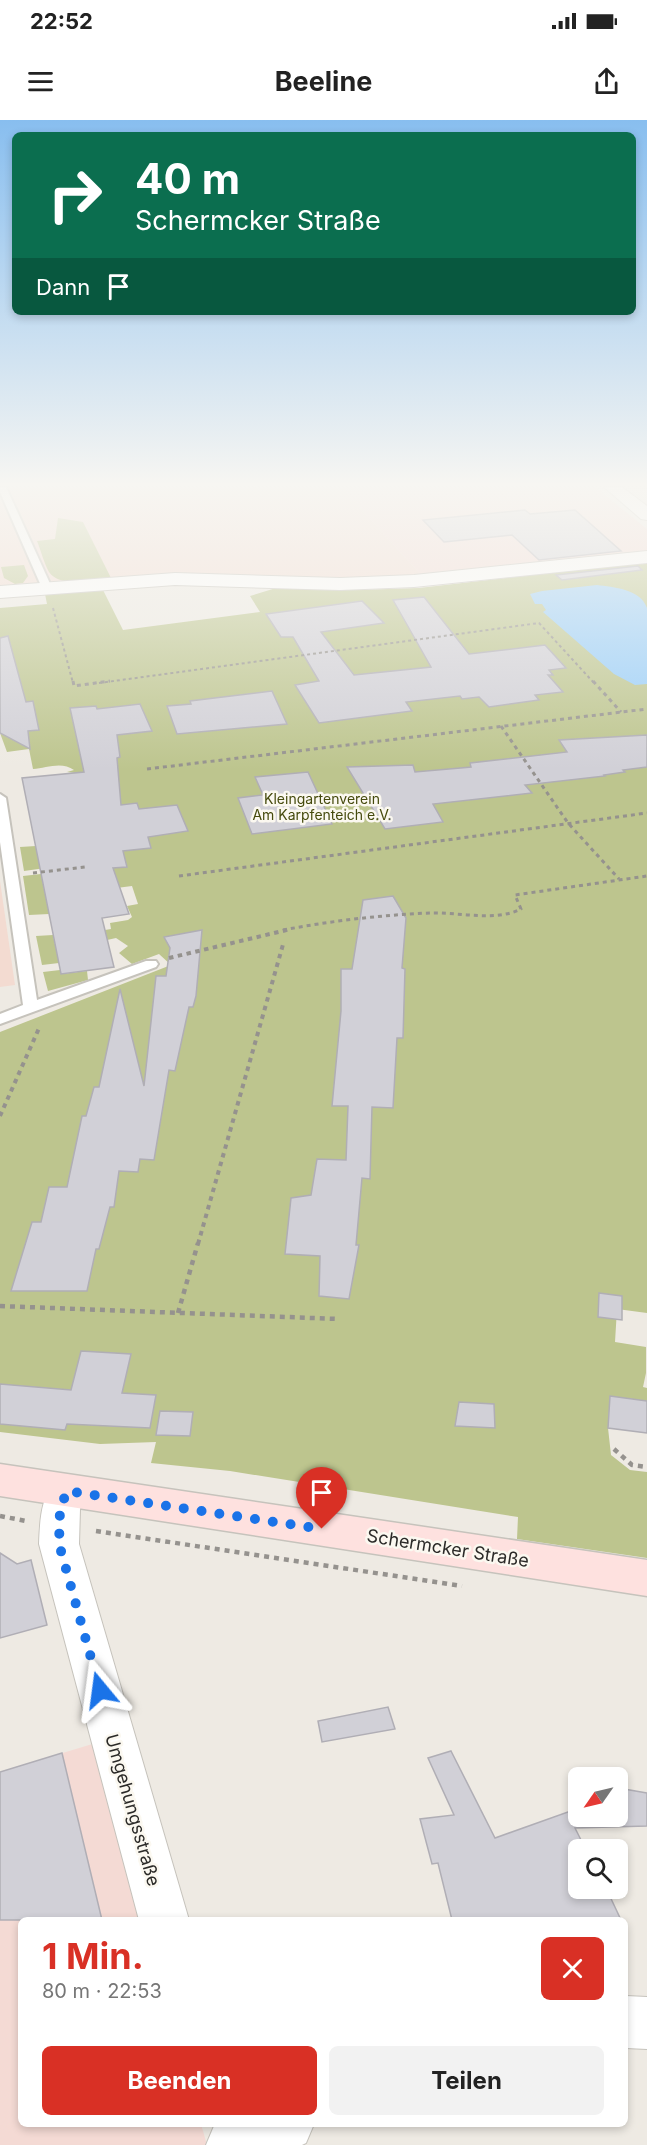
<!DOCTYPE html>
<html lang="de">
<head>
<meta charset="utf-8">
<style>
	:root { --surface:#fff; --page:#f2f2f2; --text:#222; --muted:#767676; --accent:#d93025 }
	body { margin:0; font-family:Inter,sans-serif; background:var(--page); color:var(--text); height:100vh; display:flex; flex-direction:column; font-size:22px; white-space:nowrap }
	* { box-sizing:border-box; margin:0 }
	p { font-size:20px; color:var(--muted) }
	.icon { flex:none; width:33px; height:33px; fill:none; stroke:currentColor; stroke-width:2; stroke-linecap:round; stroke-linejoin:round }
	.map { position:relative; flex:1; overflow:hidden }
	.panel { position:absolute; left:18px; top:1797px; width:610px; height:210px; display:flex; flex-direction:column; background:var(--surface); border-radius:9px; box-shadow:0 3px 9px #0003 }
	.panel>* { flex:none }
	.banner { position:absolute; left:12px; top:12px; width:624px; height:183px; border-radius:9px; box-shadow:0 3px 9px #0003; background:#0b6e4f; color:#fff; overflow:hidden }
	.needle { width:39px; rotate:236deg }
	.controls { position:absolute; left:568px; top:1647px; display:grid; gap:12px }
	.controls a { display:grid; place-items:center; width:60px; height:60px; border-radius:9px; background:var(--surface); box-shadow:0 3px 9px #0003; font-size:30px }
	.pin { position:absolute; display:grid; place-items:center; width:51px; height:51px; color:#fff; margin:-62px -26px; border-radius:50% 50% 50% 0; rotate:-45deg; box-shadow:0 0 6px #0007 }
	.pin .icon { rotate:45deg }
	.me { position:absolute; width:66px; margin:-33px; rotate:344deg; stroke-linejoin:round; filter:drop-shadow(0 0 4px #0008) }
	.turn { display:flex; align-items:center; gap:21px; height:126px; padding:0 24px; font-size:27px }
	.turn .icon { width:78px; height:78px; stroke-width:2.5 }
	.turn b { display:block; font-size:42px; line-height:51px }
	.then { display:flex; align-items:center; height:57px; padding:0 24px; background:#0003; gap:12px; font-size:22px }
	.round { display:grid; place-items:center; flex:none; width:63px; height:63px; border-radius:9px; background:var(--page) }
	.summary { display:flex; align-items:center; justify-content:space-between; height:102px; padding:0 24px }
	h1 { font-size:36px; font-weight:700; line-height:45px; color:var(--accent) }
	.primary-button { display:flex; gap:12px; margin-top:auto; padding:12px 24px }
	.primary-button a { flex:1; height:69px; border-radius:9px; background:var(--accent); color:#fff; font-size:24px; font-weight:700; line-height:69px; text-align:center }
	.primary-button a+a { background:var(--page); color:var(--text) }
	.status { display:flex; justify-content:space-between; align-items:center; height:42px; padding:0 30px; background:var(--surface); direction:ltr }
	.status svg { height:16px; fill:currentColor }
	header { display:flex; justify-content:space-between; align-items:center; height:78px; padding:0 24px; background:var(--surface); font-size:27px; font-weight:700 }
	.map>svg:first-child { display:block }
</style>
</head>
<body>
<div class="status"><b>22:52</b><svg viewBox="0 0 49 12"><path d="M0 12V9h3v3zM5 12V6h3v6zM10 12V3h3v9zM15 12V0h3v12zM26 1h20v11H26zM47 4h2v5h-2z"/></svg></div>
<header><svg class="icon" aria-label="menu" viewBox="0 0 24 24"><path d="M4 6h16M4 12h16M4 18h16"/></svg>Beeline<svg class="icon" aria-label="share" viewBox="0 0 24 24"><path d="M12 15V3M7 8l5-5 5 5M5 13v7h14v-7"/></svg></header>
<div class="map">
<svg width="647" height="2025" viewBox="0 0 647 2025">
	<rect width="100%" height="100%" fill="#eeeae3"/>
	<g fill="#f4dad4">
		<path d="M341 367H595L647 409V431L423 457Z"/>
		<path d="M99 1622 147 1800H21V2004H201L207 2025H0V1652Z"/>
	</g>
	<g fill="#f3dbd1">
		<path d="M0 367H341L423 457 0 469Z"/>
		<path d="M0 761 15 865 0 867Z"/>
	</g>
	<g fill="#bdc58e">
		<path d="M58 398 83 402 112 460C97 461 59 468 49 452 44 443 41 431 37 421L55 419Z"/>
		<path d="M647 442V1193L617 1189 615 1222 646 1227V1253L643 1267 647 1268V1296L610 1276 608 1308 611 1335 630 1350 647 1352V1438L517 1419 518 1397 230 1351 151 1343 156 1322 100 1324 0 1312V912L171 845 159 834 132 844 119 833 128 826 116 818 107 820 105 810 111 809 110 803 128 800 132 797 127 786 138 784 132 766 101 770 113 748 127 746 121 724 88 742 24 751 20 727 36 726 92 655 67 652 74 650C62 641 46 648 33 649L29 629 7 632 0 613V488L47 484 45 474 103 470 123 510 260 492 250 476 276 468 356 470 419 468Z"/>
		<path d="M24 445 28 456 23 463 15 464 4 458 1 447Z"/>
		<path d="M41 754 49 794 29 795 23 756Z"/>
		<path d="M53 815 59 843 42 845 36 816Z"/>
		<path d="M60 850 61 854 87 851 88 860 48 871 43 852Z"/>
	</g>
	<path fill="#98cefa" d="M597 465C613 467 641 469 647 488 647 497 647 550 647 564L635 565 614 554 543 492 546 490 542 484H535L530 474 542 471Z"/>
	<g fill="#d1d0d7" stroke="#b0aeb5" stroke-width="1.5">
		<path d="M525 390 530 394 575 390 621 431 539 440 512 415 444 422 423 400Z"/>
		<path d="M638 446 642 450 562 460 556 455Z"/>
		<path d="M424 477 469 534 545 525 566 548 549 550 553 555H548L563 572 535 575 539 580 489 587 479 577 462 579 460 576 406 582 412 591 319 603 295 565 319 561 293 517H281L266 494 362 481 384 503 321 512 354 555 431 547 393 480Z"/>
		<path d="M8 516 26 582 33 581 39 610 28 611 30 629 0 613V518Z"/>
		<path d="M272 571 287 604 177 614 167 586 191 584 190 581Z"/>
		<path d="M140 584 152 611 117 615 120 637 117 638 121 685 137 683 139 689 177 685 188 711 148 717 151 728 123 731 127 747 113 748 129 794 102 798 114 847 61 854 22 658 84 652 70 588 96 586 97 589Z"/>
		<path d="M647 615V647L623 650 625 652 604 655 605 656 525 665 532 673 433 684 443 702 385 709 347 647 413 645 415 652 471 647 470 643 567 632 559 620Z"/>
		<path d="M308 652 332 704 252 714 238 678 263 675 255 657Z"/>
		<path d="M393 776 406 798 402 848 405 849 403 918H397L393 988 372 987 370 1059 362 1058 356 1125H359L349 1179 319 1176 320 1136 285 1134 291 1078 311 1075 317 1039 346 1040 348 986H332L341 891V849H352L363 780Z"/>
		<path d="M202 810 196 876 193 887H189L175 951 169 950 154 1040 140 1039 138 1052 119 1051 114 1087H110L99 1129H96L87 1171H11L32 1102H41L49 1067H67L82 996H86L94 967H99L120 869 144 966 156 856H166L170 828 164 817Z"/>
		<path d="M599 1173 622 1176V1200L598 1197Z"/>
		<path d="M81 1231 131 1234 122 1273 156 1275 150 1308 67 1304 65 1310 0 1304V1264L71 1270Z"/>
		<path d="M610 1276 647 1281V1313L608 1308Z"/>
		<path d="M459 1282 494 1284 495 1308 455 1306Z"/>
		<path d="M160 1291 193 1292 190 1316 156 1315Z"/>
		<path d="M0 1433 17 1444 31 1440 47 1505 0 1518Z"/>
		<path d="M388 1587 395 1609 322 1622 318 1601Z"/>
		<path d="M451 1631 495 1718 579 1688V1696H618V1668L647 1673V1706L575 1708 586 1730H579V1768H606L621 1800H452L438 1743 432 1744 420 1699 454 1695 428 1638Z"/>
		<path d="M62 1633 102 1800H0V1652Z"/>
	</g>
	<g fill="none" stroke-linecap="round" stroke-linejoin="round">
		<defs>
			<g id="lane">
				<path d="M0 367H6L52 468 51 470 42 468 0 372Z"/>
				<path d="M0 674 6 678 37 880 146 841H156L158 844 156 847 0 904V894L23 885 0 722Z"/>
			</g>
			<g id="street">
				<path d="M604 367H622L647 386V400L641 399Z"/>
				<path d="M647 431V443L414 467 340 470 175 465 0 478V466L175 453 340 458 414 455Z"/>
				<path d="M67 1355 81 1360 87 1371 80 1389 79 1424 189 1800H139L39 1424C40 1398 41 1383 53 1360Z"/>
				<path d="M626 1876 647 1877V1929L626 1928Z"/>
				<path d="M218 2004H314L306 2023 302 2025H206L214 2006Z"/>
			</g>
			<path id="secondary" d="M0 1344 647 1440V1476L0 1376Z"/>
		</defs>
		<use href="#lane" stroke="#c6c3bc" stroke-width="4"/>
		<use href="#street" stroke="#c6c3bc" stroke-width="2"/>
		<use href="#secondary" stroke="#c6c3bc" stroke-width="3"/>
		<g stroke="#95928e" stroke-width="2" stroke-dasharray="3 3" stroke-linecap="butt">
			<path d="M53 488 73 563"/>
			<path d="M99 563 539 503 594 563"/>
		</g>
		<g stroke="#95928e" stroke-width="3" stroke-dasharray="4 4" stroke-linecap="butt">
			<path d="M73 561 74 566 110 561"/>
			<path d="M593 561 621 592"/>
			<path d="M501 606 568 703 619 759"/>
			<path d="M147 649 647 589"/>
			<path d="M33 753 85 747"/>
			<path d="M179 756 647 693"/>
			<path d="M283 810C331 801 380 795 430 793 459 792 495 802 521 789L515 775 647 756"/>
		</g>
		<g stroke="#95928e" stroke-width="4" stroke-dasharray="4.5 4.5" stroke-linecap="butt">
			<path d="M169 838 291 809"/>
			<path d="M0 996 40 906"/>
			<path d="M198 1124 284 821"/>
		</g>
		<g stroke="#95928e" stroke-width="4.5" stroke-dasharray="5 5" stroke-linecap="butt">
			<path d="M0 1186 339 1199"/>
			<path d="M178 1193 198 1123"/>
			<path d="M614 1329 632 1345 647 1347"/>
			<path d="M0 1396 26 1401"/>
			<path d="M96 1411 462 1466"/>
		</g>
		<use href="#lane" fill="#fff" fill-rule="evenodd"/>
		<use href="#street" fill="#fff" fill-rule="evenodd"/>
		<use href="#secondary" fill="#fee1df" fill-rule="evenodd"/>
	</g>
	<linearGradient id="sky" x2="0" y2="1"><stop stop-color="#88beef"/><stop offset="0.56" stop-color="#f7f6f2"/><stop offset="1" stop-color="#f7f6f2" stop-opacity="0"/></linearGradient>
	<rect width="647" height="650" fill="url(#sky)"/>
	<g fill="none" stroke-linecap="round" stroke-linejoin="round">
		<path stroke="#1a73e8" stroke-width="10" stroke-dasharray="0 18" d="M100 1570 59 1424 60 1389 67 1371 322 1409"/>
	</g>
	<g text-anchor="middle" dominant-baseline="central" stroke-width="5" stroke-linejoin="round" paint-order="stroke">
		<g font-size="14" fill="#454a0d" stroke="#fbf8f0">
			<text x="322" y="678">Kleingartenverein<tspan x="322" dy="16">Am Karpfenteich e.V.</tspan></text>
		</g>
		<g font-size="18" fill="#2b2a28" stroke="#fbf8f0">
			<text transform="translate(448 1428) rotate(9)">Schermcker Straße</text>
			<text transform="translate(133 1690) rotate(74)">Umgehungsstraße</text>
		</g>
	</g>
</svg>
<div class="controls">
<a><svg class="needle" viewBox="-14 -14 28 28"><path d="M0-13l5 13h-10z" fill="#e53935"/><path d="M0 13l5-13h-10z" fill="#767676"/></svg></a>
<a><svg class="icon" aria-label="search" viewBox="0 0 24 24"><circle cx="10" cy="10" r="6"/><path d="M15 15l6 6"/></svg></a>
</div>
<div class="pin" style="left:322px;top:1409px;background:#d93025"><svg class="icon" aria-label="arrive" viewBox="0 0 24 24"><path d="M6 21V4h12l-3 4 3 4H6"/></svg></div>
<svg class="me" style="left:100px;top:1570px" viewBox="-20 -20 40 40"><path d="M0-17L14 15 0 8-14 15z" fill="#1a73e8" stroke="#fff" stroke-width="4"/></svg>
<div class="banner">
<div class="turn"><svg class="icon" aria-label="right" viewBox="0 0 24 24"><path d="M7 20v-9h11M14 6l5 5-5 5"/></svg><div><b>40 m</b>Schermcker Straße</div></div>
<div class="then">Dann<svg class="icon" aria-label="arrive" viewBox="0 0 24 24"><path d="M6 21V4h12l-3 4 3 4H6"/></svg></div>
</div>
<section class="panel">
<div class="summary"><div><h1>1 Min.</h1><p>80 m · 22:53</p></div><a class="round" style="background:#d93025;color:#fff"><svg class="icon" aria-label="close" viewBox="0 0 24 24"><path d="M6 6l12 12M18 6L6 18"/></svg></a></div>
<div class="primary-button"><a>Beenden</a><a>Teilen</a></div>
</section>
</div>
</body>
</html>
